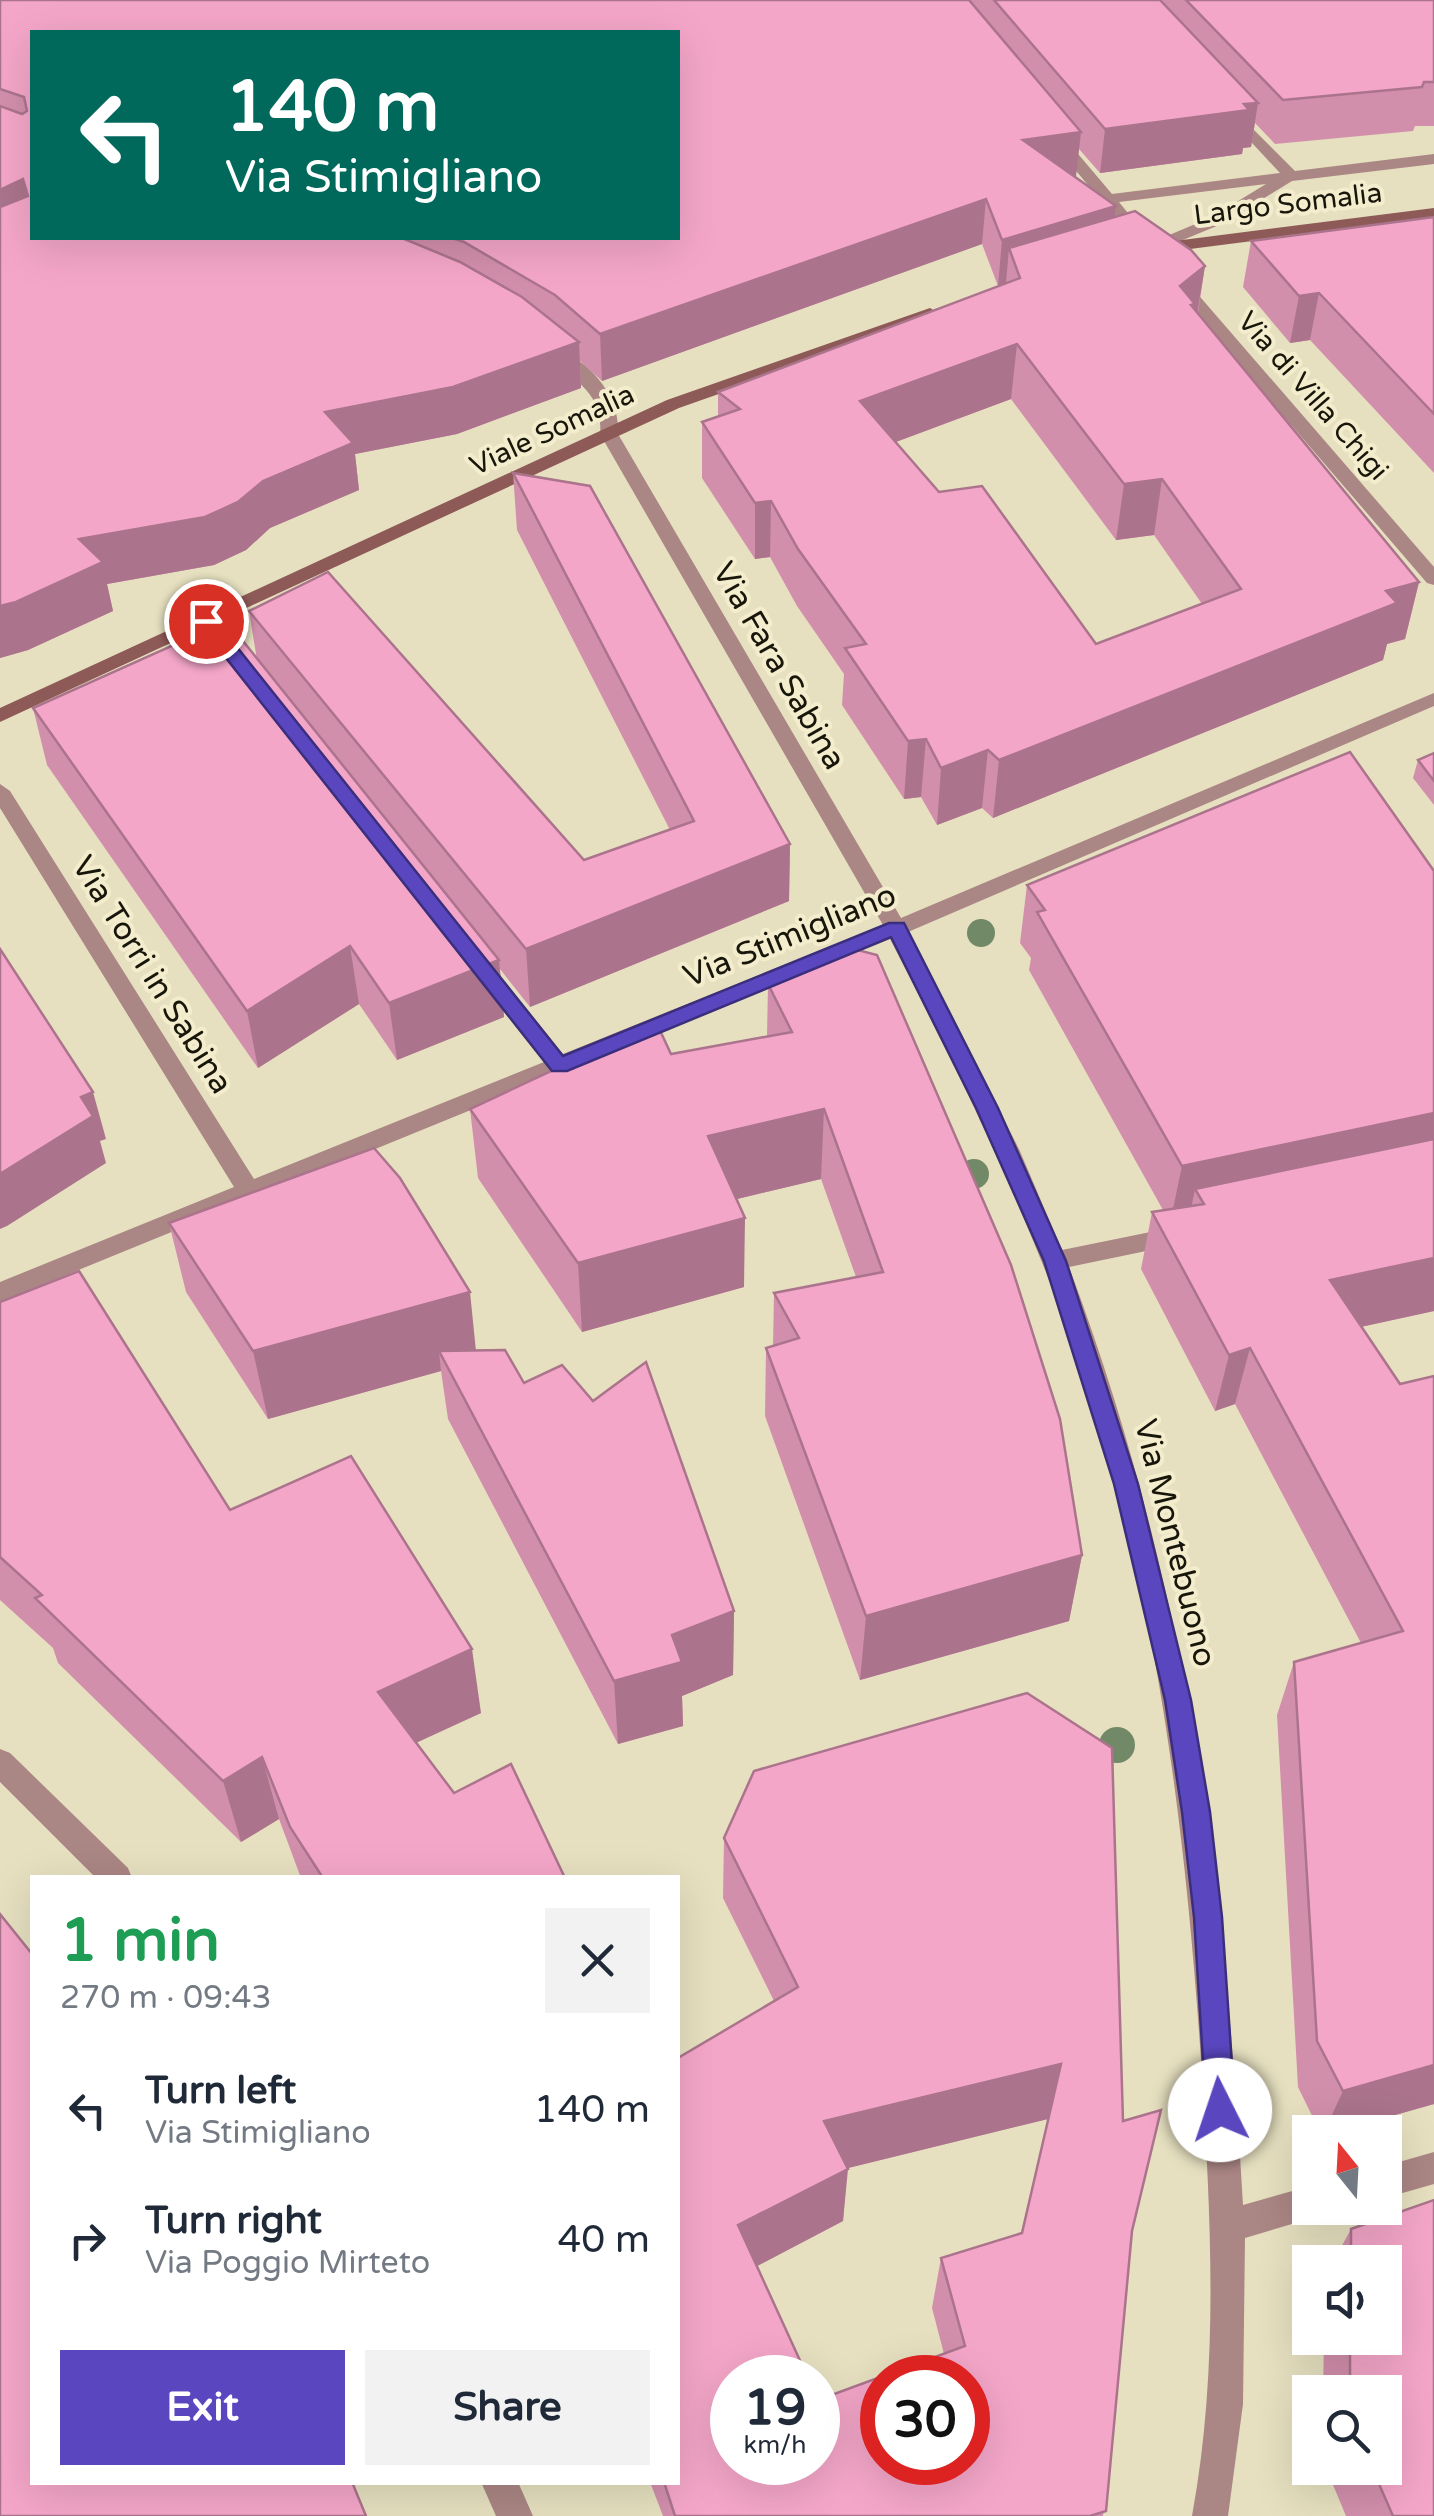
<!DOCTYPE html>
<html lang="en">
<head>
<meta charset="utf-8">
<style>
	:root { --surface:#fff; --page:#f2f2f3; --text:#1f2937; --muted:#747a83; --accent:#5a47c0 }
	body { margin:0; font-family:"Varela Round",sans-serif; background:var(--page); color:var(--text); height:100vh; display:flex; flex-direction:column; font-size:38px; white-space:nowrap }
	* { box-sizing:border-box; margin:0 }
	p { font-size:32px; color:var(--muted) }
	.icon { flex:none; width:55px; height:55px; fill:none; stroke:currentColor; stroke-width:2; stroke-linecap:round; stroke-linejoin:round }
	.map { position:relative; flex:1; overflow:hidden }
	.panel { position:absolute; left:30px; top:1875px; width:650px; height:610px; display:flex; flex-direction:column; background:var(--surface); border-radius:0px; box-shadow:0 10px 40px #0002 }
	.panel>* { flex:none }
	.hud { position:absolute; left:30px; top:30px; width:650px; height:210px; border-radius:0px; box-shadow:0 10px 40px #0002; background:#00695c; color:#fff; overflow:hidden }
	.needle { width:65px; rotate:342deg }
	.tools { position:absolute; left:1292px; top:2115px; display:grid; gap:20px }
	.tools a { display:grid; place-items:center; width:110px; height:110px; border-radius:0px; background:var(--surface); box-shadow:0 10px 40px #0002; font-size:50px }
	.speed { position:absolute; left:710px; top:2355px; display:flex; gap:20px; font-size:50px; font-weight:700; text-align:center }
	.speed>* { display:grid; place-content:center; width:130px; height:130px; border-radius:50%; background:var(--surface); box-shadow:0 10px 40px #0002; line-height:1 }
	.speed small { font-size:25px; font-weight:400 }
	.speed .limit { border:15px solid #d22; background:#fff; color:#111 }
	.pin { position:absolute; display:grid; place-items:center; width:85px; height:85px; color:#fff; margin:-42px; border:5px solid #fff; border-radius:50%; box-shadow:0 2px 10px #0007 }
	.me { position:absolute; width:110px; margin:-55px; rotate:356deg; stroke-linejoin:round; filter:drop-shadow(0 0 8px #0008) }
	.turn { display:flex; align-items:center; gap:35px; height:210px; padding:0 30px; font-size:45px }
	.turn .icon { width:130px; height:130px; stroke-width:2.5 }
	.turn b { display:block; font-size:70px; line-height:85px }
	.round { display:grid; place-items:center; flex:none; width:105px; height:105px; border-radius:0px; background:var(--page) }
	.headline { display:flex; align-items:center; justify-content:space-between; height:170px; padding:0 30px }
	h1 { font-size:60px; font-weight:800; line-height:75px; color:#1e9e55 }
	.primary-button { display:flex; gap:20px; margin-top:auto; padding:20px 30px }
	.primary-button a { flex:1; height:115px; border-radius:0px; background:var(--accent); color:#fff; font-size:40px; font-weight:800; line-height:115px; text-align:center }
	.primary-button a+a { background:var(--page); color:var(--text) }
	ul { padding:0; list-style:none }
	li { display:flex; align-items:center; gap:30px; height:130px; padding:0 30px }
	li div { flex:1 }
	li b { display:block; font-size:38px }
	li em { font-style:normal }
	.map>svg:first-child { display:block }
</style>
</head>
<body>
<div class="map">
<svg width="1434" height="2516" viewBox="0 0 1434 2516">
	<rect width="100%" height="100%" fill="#e6e0c0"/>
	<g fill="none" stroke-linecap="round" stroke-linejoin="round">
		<g fill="#aa8684" fill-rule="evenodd">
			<path d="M1232 108 1295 171 1434 154V164L1292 181 1224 223 1149 254 1143 252V246L1212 217 1266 184 1119 202 1148 238 1140 243 1134 241 1049 138 1062 135 1112 194 1280 173 1227 116 1224 113Z"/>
			<path d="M1170 276H1182L1434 567V585L1427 583 1170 284Z"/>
			<path d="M556 349C590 360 621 398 618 434L901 918 1434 693V706L908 932 1019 1149 1062 1250 1180 1226 1189 1228 1192 1235 1189 1242 1180 1244 1069 1267C1186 1579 1224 1875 1243 2205L1310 2186V2208H1325L1322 2215 1245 2238 1243 2404 1228 2516H1192C1219 2369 1211 2223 1202 2075 1186 1830 1156 1582 1075 1350 1025 1208 960 1073 890 939L0 1302V1282L234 1187 0 808V784L10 791 254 1179 544 1062 475 975 472 970 475 965H491L563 1054 883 925 600 434C604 392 572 380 547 354Z"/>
			<path d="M0 1749 10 1753 128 1868 132 1878H96L0 1782Z"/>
			<path d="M1434 2152V2184L1385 2198V2166Z"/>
			<path d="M481 2482H518L533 2516H496Z"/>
		</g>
		<g fill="#8e5a58" fill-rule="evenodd">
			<path d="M1434 208V218L1151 254 1143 249 1151 244Z"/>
			<path d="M930 308 938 313 936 317 679 408 0 722V708L667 400Z"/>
		</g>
	</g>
	<g fill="#728967">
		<circle cx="981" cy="933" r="14"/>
		<circle cx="974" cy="1174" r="15"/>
		<circle cx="1117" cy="1745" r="18"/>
	</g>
	<g fill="#d28fac" fill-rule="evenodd">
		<path d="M0 0H1434V126H1415L1413 131 1275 144 1255 123 1251 147 1243 148 1242 154 1100 173 1079 149 1075 177 1115 217 1205 266 1198 313 1419 582 1405 639 1387 644 1383 660 993 818 982 808 937 825 921 797 904 799 842 705 844 674 797 606 770 557 755 559 702 478V422L718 416V392L998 286 982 244 602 381 580 361 581 388 457 434 355 454 359 490 270 528 246 550 214 565 107 584 113 611 28 650 0 658ZM678 32V238H32ZM1011 399 1116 540 1154 535 1202 604 1096 644 939 492 896 442Z"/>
		<path d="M1434 217V473L1310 340 1290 343 1243 287 1251 241Z"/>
		<path d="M513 473 790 844 789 901 530 1007 500 969 504 1017 397 1060 359 1004 258 1068 47 765 33 708 257 660 249 611 584 860 670 830 517 530Z"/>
		<path d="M1434 753V805L1413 778 1418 760Z"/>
		<path d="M1434 871V1311L1361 1327 1400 1384 1434 1376V2104L1335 2132H1320L1298 2087 1277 1715 1294 1662 1361 1643 1235 1404 1215 1411 1141 1269 1152 1212 1163 1210 1029 970 1031 958 1020 943 1027 885Z"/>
		<path d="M768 984 1082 1555 1069 1621 860 1680 765 1416 766 1348 773 1346 774 1293 856 1277 821 1179 737 1199 744 1287 582 1332 478 1178 470 1109 671 1054 767 1036Z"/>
		<path d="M169 1223 476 1351 524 1383 734 1611 733 1675 682 1696 683 1726 618 1744 448 1419 441 1371 268 1419 186 1292Z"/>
		<path d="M0 1302 230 1510 481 1713 416 1742 454 1793 565 1878H301L279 1819 241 1842 58 1663 53 1648 0 1600Z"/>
		<path d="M724 1838 1123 2121 1132 2231 1103 2516H663L650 2482H678L774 2001 723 1898ZM1048 2119 1021 2233 941 2258 932 2308 944 2354 818 2400 757 2266 843 2221 847 2168Z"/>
		<path d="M1434 2200V2516H1346L1326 2468H1385V2392H1323L1324 2338H1385V2262H1333L1351 2229Z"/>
	</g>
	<g fill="#ab748c">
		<path d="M1258 103 1251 147 1243 148 1242 154 1100 173 1105 129Z"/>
		<path d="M1081 132 1076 177 1019 185 1023 140Z"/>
		<path d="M23 179 32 224 0 240V190Z"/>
		<path d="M986 199 982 244 602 381 600 334Z"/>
		<path d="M1116 206 1110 252 1009 248 1006 283 998 286 1002 240Z"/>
		<path d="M1205 266 1196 320 1180 286Z"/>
		<path d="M1319 293 1310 340 1290 343 1299 296Z"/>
		<path d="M579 342 581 388 457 434 355 454 359 490 270 528 246 550 214 565 107 584 113 611 28 650 0 658V606L79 539 325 412Z"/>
		<path d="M1017 344 1011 399 858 456 860 401Z"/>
		<path d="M1162 479 1154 535 1116 540 1124 484Z"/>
		<path d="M771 501 770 557 755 559V503Z"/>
		<path d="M1419 582 1405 639 1387 644 1383 660 993 818 999 760 1386 591Z"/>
		<path d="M926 739 921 797 904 799 908 741Z"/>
		<path d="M988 750 982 808 937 825 941 768Z"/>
		<path d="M790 844 789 901 530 1007 526 949Z"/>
		<path d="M350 946 359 1004 258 1068 247 1011Z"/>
		<path d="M499 960 504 1017 397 1060 389 1003Z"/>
		<path d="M93 1092 106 1139 100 1141 106 1163 7 1226 0 1229V1174L81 1097Z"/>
		<path d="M824 1109 821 1179 708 1206V1136Z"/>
		<path d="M1434 1113V1165L1195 1189 1189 1219 1170 1223 1182 1166Z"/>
		<path d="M745 1218 744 1287 582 1332 578 1263Z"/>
		<path d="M1434 1258V1311L1314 1337 1330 1280Z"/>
		<path d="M470 1292 477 1361 439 1351 441 1371 268 1419 253 1351Z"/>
		<path d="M1250 1348 1235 1404 1215 1411 1229 1355Z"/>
		<path d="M1082 1555 1069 1621 860 1680 866 1616Z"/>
		<path d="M734 1611 733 1675 682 1696 683 1726 618 1744 614 1681 672 1635Z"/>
		<path d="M472 1649 481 1713 390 1755 378 1692Z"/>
		<path d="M262 1757 279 1819 241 1842 223 1781Z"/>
		<path d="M1061 2064 1048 2119 820 2175 824 2121Z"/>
		<path d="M1434 2065V2104L1335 2132H1324L1343 2091Z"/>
		<path d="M848 2169 843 2221 738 2276V2225Z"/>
	</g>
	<g fill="#f4a6c8" stroke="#ab748c" stroke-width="2.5" fill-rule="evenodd">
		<path d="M0 0H969L1081 132 1023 140 1116 206 1002 240 986 199 600 334 555 295 464 242 452 238H678V32H32V238H402L460 262 522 297 579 342 453 387 325 412 353 443 263 481 238 502 205 517 79 539 103 562 16 602 0 606V207L28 196 23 179 0 190V106L22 114 27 111 24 97 0 89Z"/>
		<path d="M994 0H1160L1258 103 1244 104 1249 110 1105 129Z"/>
		<path d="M1186 0H1434V82H1424L1422 87 1283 100Z"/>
		<path d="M1135 211 1191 250 1205 266 1180 286 1195 304 1191 305 1419 582 1386 591 1397 603 999 760 988 750 941 768 926 739 908 741 845 648 866 644 798 549 771 501 755 503 702 422 740 409 718 392 1020 278 1009 248ZM1017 344 1124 484 1162 479 1241 589 1096 644 982 486 939 492 860 401Z"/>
		<path d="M1434 217V414L1319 293 1299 296 1251 241Z"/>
		<path d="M513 473 590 486 790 844 526 949 249 611 328 572 584 860 694 821Z"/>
		<path d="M227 621 499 960 389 1003 350 946 247 1011 33 708Z"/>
		<path d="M1350 752 1434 871V1113L1182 1166 1037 912 1045 910 1027 885Z"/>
		<path d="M1434 753V781L1418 760Z"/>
		<path d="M846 947 877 955 1011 1265 1060 1419 1082 1555 866 1616 766 1348 799 1338 774 1293 883 1272 824 1109 708 1136 745 1218 578 1263 470 1109 656 1022 671 1054 792 1032 768 984Z"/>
		<path d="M0 949 93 1092 81 1097 93 1116 0 1174Z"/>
		<path d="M1434 1139V1258L1330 1280 1400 1384 1434 1376V2065L1343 2091 1317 2041 1294 1662 1403 1631 1250 1348 1229 1355 1152 1212 1204 1204 1195 1189Z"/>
		<path d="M374 1148 400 1178 470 1292 253 1351 169 1223Z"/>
		<path d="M79 1271 230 1510 351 1456 472 1649 378 1692 454 1793 511 1764 565 1878H323L290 1827 262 1757 223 1781 35 1598 42 1595 0 1557V1302Z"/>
		<path d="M505 1350 524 1383 562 1365 593 1401 646 1362 734 1611 672 1635 682 1662 614 1681 439 1351Z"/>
		<path d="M1027 1693 1112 1748 1123 2121 1161 2110 1132 2231 1106 2511 1090 2516H675L664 2482H678V2058L798 1987 724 1838 754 1771ZM1061 2064 1022 2233 941 2258 965 2346 818 2400V2398V2462H732V2378H808L738 2225 848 2169 824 2121ZM882 2378H968V2462H882Z"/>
		<path d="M0 1914 32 1954V2482H352L366 2516H0Z"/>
		<path d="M1434 2200V2516H1393L1372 2468H1385V2392H1350V2338H1385V2262H1351V2229Z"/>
	</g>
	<path fill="#5a47c0" stroke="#3a2e7d" stroke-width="2.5" d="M206 616 213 617 563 1056 889 923H904L998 1108 1066 1261 1138 1484 1191 1700 1210 1812 1222 1917 1235 2110 1231 2120 1220 2124 1210 2120 1206 2110 1194 1917 1182 1812 1165 1700 1114 1484 1044 1261 976 1108 891 937 567 1071H552L200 625V617Z"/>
	<g text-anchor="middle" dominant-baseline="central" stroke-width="8" stroke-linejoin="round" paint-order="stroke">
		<g font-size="28" fill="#18160b" stroke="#f3edcd">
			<text transform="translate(1288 204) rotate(-7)">Largo Somalia</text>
			<text transform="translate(1313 396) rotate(49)">Via di Villa Chigi</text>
			<text transform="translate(552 430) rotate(-25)">Viale Somalia</text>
		</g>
		<g font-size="32" fill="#18160b" stroke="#f3edcd">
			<text transform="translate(779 666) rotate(60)">Via Fara Sabina</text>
			<text transform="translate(790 936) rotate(-22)">Via Stimigliano</text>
			<text transform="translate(152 975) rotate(58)">Via Torri in Sabina</text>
			<text transform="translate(1175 1543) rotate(76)">Via Montebuono</text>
		</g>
	</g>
</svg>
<div class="tools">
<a><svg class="needle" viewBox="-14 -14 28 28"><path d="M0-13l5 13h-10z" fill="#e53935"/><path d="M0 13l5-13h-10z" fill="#747a83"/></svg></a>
<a><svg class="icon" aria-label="sound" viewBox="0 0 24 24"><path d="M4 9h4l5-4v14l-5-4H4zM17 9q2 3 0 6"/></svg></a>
<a><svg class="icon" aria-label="search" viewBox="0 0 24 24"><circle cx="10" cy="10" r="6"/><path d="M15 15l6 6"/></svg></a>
</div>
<div class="speed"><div>19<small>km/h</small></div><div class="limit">30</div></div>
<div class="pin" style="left:206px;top:621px;background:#d93025"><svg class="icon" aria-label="arrive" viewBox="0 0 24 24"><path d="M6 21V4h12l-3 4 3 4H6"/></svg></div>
<svg class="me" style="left:1220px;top:2110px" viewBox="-20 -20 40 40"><circle r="19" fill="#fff"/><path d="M0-13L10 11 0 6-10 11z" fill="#5a47c0"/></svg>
<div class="hud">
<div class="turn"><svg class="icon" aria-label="left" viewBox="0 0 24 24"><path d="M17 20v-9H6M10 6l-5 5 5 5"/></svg><div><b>140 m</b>Via Stimigliano</div></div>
</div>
<section class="panel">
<div class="headline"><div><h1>1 min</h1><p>270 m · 09:43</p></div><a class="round"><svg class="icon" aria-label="close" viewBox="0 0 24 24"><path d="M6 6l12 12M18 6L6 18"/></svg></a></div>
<ul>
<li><svg class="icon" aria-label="left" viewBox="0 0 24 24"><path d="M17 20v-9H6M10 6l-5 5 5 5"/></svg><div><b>Turn left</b><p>Via Stimigliano</p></div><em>140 m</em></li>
<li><svg class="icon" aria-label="right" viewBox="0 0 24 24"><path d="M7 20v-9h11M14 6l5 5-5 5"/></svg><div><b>Turn right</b><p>Via Poggio Mirteto</p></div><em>40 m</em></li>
</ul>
<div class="primary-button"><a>Exit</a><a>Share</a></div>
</section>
</div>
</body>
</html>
